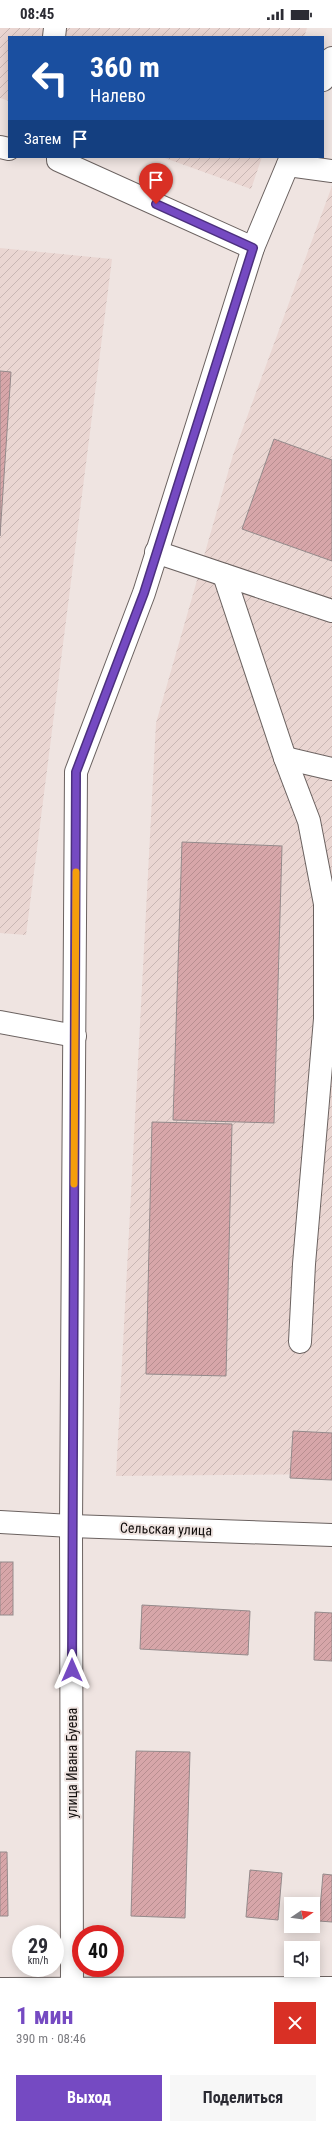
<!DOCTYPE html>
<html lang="ru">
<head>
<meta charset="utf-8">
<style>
	:root { --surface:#fff; --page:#f7f7f7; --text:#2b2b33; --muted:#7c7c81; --accent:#754ac2 }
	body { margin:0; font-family:"Roboto Condensed",sans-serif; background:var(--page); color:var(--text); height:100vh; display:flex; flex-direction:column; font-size:15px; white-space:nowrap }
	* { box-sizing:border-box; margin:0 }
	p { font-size:13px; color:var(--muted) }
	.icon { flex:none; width:22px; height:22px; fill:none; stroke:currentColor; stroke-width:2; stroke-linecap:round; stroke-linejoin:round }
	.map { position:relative; height:1961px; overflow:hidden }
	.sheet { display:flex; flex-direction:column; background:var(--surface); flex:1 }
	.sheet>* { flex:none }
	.banner { position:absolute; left:8px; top:8px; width:316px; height:122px; border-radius:0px; box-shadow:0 2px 10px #0003; background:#1a4fa0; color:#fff; overflow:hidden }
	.needle { width:26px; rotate:77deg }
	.fabs { position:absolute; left:284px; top:1869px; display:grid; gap:8px }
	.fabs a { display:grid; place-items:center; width:36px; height:36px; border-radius:0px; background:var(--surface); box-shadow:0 2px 10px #0003; font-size:20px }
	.speed { position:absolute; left:12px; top:1897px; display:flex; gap:8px; font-size:20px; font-weight:700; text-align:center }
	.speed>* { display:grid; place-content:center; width:52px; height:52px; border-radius:50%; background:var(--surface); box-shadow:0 2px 10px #0003; line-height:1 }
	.speed small { font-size:10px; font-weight:400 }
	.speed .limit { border:6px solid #d22; background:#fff; color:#111 }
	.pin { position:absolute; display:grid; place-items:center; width:34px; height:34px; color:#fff; margin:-41px -17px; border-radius:50% 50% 50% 0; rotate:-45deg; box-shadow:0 0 4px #0007 }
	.pin .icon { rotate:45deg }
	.me { position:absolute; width:44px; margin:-22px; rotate:0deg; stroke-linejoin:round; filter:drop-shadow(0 0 3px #0008) }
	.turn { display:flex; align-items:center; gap:14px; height:84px; padding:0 16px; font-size:18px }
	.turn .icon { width:52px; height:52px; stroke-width:2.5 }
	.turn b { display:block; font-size:28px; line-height:34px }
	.then { display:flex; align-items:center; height:38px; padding:0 16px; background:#0003; gap:8px; font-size:15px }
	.round { display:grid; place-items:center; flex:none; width:42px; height:42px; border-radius:0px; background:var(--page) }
	.overview { display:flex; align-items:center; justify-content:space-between; height:68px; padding:0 16px }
	h1 { font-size:24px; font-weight:700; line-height:30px; color:var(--accent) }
	.cta { display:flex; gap:8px; margin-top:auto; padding:8px 16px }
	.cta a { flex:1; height:46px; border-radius:0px; background:var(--accent); color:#fff; font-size:16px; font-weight:700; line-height:46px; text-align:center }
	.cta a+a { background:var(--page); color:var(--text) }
	.status { display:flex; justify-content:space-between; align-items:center; height:28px; padding:0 20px; background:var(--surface); direction:ltr }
	.status svg { height:11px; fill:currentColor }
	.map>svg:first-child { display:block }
</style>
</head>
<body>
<div class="status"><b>08:45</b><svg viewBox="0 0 49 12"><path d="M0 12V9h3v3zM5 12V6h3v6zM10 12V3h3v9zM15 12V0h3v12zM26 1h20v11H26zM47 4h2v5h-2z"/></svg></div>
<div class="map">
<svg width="332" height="1961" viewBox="0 0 332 1961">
	<defs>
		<pattern id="industrial-furrows" width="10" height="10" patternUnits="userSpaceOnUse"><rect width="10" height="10" fill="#ead6d2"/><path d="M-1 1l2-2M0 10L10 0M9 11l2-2" fill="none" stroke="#c8b6b3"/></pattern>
		<pattern id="building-hatch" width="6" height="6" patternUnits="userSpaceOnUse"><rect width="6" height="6" fill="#d7a6a9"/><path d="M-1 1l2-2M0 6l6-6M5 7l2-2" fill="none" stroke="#b88e90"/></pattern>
	</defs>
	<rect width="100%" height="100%" fill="#efe4e1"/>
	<g fill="url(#industrial-furrows)">
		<path d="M0 0H307L304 9H9V73L0 70Z"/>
		<path d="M162 129H262L251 161Z"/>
		<path d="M332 158V1446L116 1448 156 695 233 427Z"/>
		<path d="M0 220 112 231 26 907 0 905Z"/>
	</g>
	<g fill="url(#building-hatch)" stroke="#948a8b">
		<path d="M0 343 11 344 0 508Z"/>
		<path d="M274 411 332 432V533L242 501Z"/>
		<path d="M182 814 282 818 274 1095 173 1092Z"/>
		<path d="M152 1094 232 1096 226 1348 146 1346Z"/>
		<path d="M293 1403 332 1405V1452L290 1450Z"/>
		<rect x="0" y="1534" width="13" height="53"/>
		<path d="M142 1577 250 1583 248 1627 140 1621Z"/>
		<path d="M315 1584 332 1585V1633L314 1632Z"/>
		<path d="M136 1723 190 1724 185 1890 131 1888Z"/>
		<path d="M0 1824H7L8 1888H0Z"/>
		<path d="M250 1842 282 1845 278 1892 246 1889Z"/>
		<path d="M323 1846 332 1847V1894L319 1893Z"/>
	</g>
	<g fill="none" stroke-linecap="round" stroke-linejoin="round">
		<defs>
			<g id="minor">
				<path d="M54 9 55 0"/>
				<path d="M323 52 332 30"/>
				<path d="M0 119 9 121"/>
				<path d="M58 129V132L253 220"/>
				<path d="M288 137 332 143"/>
				<path d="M156 524 332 583"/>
				<path d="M224 547 285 730 309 793 325 876V991L304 1236 300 1314"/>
				<path d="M285 730 332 741"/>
				<path d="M0 994 75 1008"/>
				<path d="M0 1494 71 1498 332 1507"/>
				<path d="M0 1961 332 1960"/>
				<path d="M72 1961 71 1498 76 744 144 565 253 220 291 129"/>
			</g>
		</defs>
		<use href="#minor" stroke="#6b6260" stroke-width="24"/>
		<use href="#minor" stroke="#fff" stroke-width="22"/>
	</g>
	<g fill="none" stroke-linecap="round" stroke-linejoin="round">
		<defs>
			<path id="route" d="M72 1642 76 744 144 565 253 220 156 176"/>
		</defs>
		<use href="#route" stroke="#4c307e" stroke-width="10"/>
		<use href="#route" stroke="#754ac2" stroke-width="7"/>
		<path stroke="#f59e0b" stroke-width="7" d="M74 1156 76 844"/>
	</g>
	<g text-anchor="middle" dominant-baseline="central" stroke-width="4" stroke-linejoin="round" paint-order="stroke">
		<g font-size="14" fill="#110d0c" stroke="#efe4e1">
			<text transform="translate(166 1501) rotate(2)">Сельская улица</text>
			<text transform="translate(72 1735) rotate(-90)">улица Ивана Буева</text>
		</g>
	</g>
</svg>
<div class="fabs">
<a><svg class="needle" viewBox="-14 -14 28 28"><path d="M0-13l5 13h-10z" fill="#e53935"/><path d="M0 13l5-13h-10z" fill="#7c7c81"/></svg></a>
<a><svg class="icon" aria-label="sound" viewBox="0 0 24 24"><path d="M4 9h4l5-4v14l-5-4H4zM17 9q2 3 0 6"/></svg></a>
</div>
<div class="speed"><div>29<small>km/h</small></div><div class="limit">40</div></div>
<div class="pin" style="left:156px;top:176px;background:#d93025"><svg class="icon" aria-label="arrive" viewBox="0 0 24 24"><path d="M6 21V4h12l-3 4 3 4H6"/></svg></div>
<svg class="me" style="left:72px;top:1642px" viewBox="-20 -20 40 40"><path d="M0-17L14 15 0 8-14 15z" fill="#754ac2" stroke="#fff" stroke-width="4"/></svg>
<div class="banner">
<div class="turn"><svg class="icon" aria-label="left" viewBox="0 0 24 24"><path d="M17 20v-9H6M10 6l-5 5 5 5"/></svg><div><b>360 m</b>Налево</div></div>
<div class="then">Затем<svg class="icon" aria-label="arrive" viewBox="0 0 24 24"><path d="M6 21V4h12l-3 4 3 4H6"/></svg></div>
</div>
</div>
<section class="sheet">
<div class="overview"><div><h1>1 мин</h1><p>390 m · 08:46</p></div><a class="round" style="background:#d93025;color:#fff"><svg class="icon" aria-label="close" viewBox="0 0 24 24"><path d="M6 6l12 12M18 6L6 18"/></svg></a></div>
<div class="cta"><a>Выход</a><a>Поделиться</a></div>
</section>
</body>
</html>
